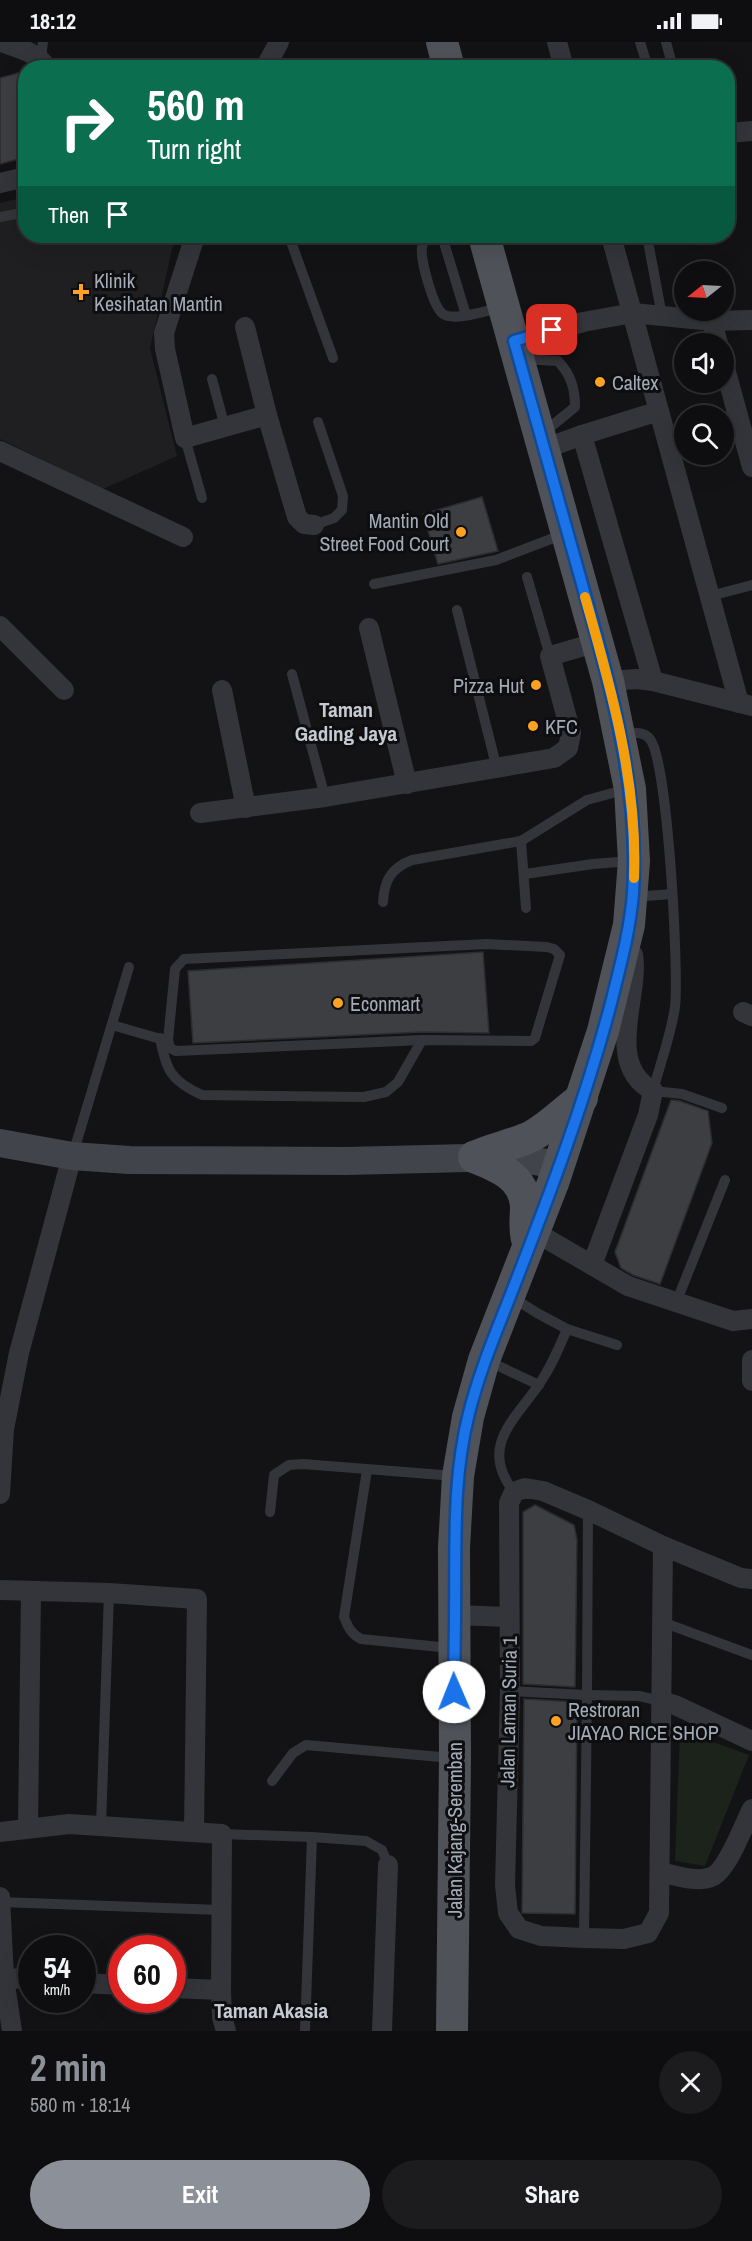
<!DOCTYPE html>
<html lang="en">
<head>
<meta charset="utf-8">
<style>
	:root { --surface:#0e0e10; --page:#1c1c1e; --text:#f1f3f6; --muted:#9b9c9f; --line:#2e2e30; --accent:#8c9099 }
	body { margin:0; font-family:"Archivo Narrow",sans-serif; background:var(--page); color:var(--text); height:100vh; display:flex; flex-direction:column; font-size:22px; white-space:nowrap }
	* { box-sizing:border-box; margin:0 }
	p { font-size:20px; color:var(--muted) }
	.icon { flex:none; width:33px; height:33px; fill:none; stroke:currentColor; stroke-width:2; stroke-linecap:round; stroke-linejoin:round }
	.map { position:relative; height:1989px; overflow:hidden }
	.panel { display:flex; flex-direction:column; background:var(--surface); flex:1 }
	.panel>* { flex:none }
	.guide { position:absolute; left:18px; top:18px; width:717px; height:183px; border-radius:24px; box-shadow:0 6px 24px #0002,0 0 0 2px var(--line); background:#0b6e4f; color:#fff; overflow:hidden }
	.needle { width:39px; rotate:252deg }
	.controls { position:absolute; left:674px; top:219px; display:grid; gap:12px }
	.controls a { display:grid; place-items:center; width:60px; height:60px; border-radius:50%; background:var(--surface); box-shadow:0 6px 24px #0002,0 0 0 2px var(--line); font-size:30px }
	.speed { position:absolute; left:18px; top:1893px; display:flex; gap:12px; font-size:30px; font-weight:700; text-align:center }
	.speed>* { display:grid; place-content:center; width:78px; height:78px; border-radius:50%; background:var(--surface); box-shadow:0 6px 24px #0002,0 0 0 2px var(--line); line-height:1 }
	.speed small { font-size:15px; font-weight:400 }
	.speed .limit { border:9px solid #d22; background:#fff; color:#111 }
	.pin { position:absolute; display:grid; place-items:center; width:51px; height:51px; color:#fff; margin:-26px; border-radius:12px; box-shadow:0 3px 9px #0006 }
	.me { position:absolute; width:66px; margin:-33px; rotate:359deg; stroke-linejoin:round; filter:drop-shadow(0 0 4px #0008) }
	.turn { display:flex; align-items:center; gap:21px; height:126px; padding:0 30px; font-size:27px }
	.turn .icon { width:78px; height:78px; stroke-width:2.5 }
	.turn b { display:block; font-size:42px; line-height:51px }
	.then { display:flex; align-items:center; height:57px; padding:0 30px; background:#0003; gap:12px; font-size:22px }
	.round { display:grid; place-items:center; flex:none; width:63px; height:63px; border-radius:32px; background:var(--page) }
	.headline { display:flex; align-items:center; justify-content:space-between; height:102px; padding:0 30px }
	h1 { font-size:36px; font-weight:700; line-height:45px; color:var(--accent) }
	.action { display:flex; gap:12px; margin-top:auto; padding:12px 30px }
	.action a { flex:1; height:69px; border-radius:36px; background:var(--accent); color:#fff; font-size:24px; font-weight:700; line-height:69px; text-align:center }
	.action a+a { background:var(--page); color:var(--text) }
	.status { display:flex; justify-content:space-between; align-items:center; height:42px; padding:0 30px; background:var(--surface); direction:ltr }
	.status svg { height:16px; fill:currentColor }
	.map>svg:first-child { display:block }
</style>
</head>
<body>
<div class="status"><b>18:12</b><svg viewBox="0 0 49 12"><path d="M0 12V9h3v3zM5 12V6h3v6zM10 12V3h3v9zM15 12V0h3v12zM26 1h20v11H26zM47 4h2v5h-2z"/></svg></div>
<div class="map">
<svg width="752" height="1989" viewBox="0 0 752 1989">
	<rect width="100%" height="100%" fill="#131315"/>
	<path fill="#1f1f22" d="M25 155 26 194H175L150 306 177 414 103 447 0 397V161Z"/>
	<path fill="#1b231b" d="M680 1688 749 1713 705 1824 675 1819Z"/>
	<g fill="#3c3e42" stroke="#2d2d31" stroke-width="1.5">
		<path d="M26 29V115L0 122V36Z"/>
		<path d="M482 455 498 509 438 522 423 472Z"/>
		<path d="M483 910 489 991 422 990 193 1001 188 929Z"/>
		<path d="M671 1058 680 1059 708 1069 712 1101 660 1242 633 1233 621 1226 615 1210Z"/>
		<path d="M535 1463 574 1483 577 1498 575 1645 523 1642V1470Z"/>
		<path d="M524 1657 577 1660 575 1872 522 1871Z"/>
	</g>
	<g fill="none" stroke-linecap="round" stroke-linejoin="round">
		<g stroke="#34353a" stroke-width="10">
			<path d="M640 0 648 26"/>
			<path d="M666 0 673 26"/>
			<path d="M41 16 43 0"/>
			<path d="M0 175 26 170"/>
			<path d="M289 194 333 316"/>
			<path d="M429 194C426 197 423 201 422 205 420 217 433 265 443 272 454 280 489 268 503 265"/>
			<path d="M442 194 466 273"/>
			<path d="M647 194 662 274"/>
			<path d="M523 317 558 319C571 333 575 346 575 365L543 391"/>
			<path d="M212 337 225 385"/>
			<path d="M185 396 202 456"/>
			<path d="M314 483 334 476 342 468 343 454 318 380"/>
			<path d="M527 535 550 614"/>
			<path d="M374 542 496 518 564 492"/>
			<path d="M710 554 752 543"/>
			<path d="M457 568 497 727"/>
			<path d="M292 632 325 755"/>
			<path d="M621 693C631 691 643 688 650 697 668 720 679 930 675 965 671 993 660 1022 653 1049L682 1052 722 1066"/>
			<path d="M521 799 526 866"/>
			<path d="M525 832 593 822 631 819"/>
			<path d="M633 855 672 852"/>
			<path d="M383 860C384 839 391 826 412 818L521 799 587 758 627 747"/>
			<path d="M487 902 547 905 554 907 560 913 535 996 531 999 422 998 176 1009 170 1006 168 998 175 927 184 917Z"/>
			<path d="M112 983 164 998"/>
			<path d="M160 996C166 1028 171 1039 202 1053L364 1055 386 1050 398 1040 422 998"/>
			<path d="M73 1112 129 925"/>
			<path d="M512 1255 537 1271 567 1287 617 1303"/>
			<path d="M676 1261 725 1138"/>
			<path d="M488 1319 539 1343"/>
			<path d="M367 1428 344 1575C348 1585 351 1592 361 1597L450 1606"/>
			<path d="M514 1450C478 1404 516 1377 540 1341 552 1323 559 1306 567 1287"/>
			<path d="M270 1470 274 1433 289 1423 303 1422 455 1434"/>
			<path d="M662 1580 752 1613"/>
			<path d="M510 1649 587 1653 588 1468"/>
			<path d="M272 1739 293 1711 306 1703 452 1716"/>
			<path d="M101 1784 109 1551"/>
			<path d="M222 1792 312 1795 366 1799 382 1808 388 1823"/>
			<path d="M0 1860 221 1868"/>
			<path d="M584 1896 587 1653 639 1654 661 1659"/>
			<path d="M305 1989 312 1795"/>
		</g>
		<g stroke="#34353a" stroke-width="20">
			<path d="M2 0C19 7 36 9 47 26"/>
			<path d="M557 0 564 26"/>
			<path d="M265 26 279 0"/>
			<path d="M728 91 752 89"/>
			<path d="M0 141 26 135"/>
			<path d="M195 194 164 291 165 307 185 396 267 373 245 285"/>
			<path d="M611 194 739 661"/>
			<path d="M712 279 718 302"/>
			<path d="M514 299 583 280 633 271 712 279 752 278"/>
			<path d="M723 319 752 425"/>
			<path d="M267 373 297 475 304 482 314 483"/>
			<path d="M544 407 582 393"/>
			<path d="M0 409 183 495"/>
			<path d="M0 584 64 648"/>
			<path d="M369 586 407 742"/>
			<path d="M608 639 637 637 653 639 752 664"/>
			<path d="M653 639 582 393 659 369"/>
			<path d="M222 648 246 766"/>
			<path d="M200 771 325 755 554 716 568 706 571 691 550 614 598 600"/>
			<path d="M743 970 752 974"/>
			<path d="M535 1190 628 1244 733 1279 752 1277"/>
			<path d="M592 1223 648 1073 653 1049C603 1022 640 954 633 913"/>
			<path d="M752 1318V1339"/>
			<path d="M0 1452 4 1387 19 1311 72 1114"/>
			<path d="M663 1504 659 1871 648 1891 624 1897 584 1896 541 1894 519 1887 508 1871 505 1843 510 1649 509 1461 514 1450 525 1446 543 1449 588 1468 663 1504 741 1536 752 1537"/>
			<path d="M0 1548 109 1551 197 1557 194 1790"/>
			<path d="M455 1573 509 1575"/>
			<path d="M661 1659 675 1663 752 1699"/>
			<path d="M28 1786 31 1549"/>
			<path d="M0 1790 69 1782 222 1792 221 1948"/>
			<path d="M660 1830C675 1833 697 1841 711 1835 727 1830 744 1782 752 1767"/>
			<path d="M0 1855 4 1936 12 1989"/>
			<path d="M0 1936 32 1937"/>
			<path d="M82 1941 122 1943"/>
			<path d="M172 1946 221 1948 222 1975 226 1989"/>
			<path d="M382 1989 388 1823"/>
		</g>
		<path stroke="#41444a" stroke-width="28" d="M0 1101 72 1114 129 1118 346 1119 508 1115 560 1123"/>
		<g stroke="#4f5259" stroke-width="32">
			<path d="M442 0 449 26"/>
			<path d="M474 1115C493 1106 514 1103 532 1094 550 1084 565 1068 582 1056"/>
			<path d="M474 1115C497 1124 524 1134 526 1164 526 1175 524 1186 527 1197"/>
			<path d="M452 1989 455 1716 454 1506 458 1434 468 1375 484 1318 553 1141 603 989 629 883 634 819 630 747 608 639 484 194"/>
		</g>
	</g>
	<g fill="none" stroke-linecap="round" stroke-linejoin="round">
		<defs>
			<path id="route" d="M454 1650C454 1624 455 1599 455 1573 456 1505 452 1437 469 1371 480 1328 495 1293 511 1252 548 1157 585 1060 611 961 620 925 630 889 633 851 640 745 610 643 582 542 559 461 537 380 514 299L552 288"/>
		</defs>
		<use href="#route" stroke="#114b97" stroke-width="15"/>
		<use href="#route" stroke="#1a73e8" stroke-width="10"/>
		<path stroke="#f59e0b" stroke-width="10" d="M585 555C611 646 638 740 634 836"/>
	</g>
	<g fill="#ffa121" stroke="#0e0e10" stroke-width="2">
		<path d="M78 241h6v6h6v6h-6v6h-6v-6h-6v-6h6z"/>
		<circle cx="600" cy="340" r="6"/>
		<circle cx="461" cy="490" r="6"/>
		<circle cx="536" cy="643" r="6"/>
		<circle cx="533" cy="684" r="6"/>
		<circle cx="338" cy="961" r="6"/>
		<circle cx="556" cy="1679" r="6"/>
	</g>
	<g text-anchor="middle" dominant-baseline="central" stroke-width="6" stroke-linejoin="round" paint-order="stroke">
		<g font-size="20" fill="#a3abb6" stroke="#0e0e10" text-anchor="start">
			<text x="94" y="238">Klinik<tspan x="94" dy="23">Kesihatan Mantin</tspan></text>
			<text x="612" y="340">Caltex</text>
			<text x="449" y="478" text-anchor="end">Mantin Old<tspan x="449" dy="23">Street Food Court</tspan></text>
			<text x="524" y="643" text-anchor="end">Pizza Hut</text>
			<text x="545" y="684">KFC</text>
			<text x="350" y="961">Econmart</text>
			<text x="568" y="1667">Restroran<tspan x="568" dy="23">JIAYAO RICE SHOP</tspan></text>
		</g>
		<g font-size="20" fill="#a3abb6" stroke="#0e0e10">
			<text transform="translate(508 1670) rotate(-89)">Jalan Laman Suria 1</text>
			<text transform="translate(454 1788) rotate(-90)">Jalan Kajang-Seremban</text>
		</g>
		<g font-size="21" font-weight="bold" fill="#c5c9d2" stroke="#0e0e10">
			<text x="346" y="667">Taman<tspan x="346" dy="24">Gading Jaya</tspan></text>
			<text x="271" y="1968">Taman Akasia</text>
		</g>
	</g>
</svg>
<div class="controls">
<a><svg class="needle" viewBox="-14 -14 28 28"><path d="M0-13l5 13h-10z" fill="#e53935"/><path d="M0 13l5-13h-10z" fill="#9b9c9f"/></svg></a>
<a><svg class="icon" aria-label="sound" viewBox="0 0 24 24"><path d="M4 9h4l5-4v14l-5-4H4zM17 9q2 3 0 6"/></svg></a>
<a><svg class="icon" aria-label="search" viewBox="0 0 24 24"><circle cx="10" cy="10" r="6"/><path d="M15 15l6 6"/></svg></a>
</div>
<div class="speed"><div>54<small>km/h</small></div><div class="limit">60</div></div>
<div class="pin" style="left:552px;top:288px;background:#d93025"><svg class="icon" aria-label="arrive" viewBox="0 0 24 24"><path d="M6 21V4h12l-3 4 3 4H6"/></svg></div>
<svg class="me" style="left:454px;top:1650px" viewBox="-20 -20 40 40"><circle r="19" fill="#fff"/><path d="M0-13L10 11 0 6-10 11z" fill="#1a73e8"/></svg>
<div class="guide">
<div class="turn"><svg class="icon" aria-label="right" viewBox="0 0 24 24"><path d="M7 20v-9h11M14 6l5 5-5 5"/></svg><div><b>560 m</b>Turn right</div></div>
<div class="then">Then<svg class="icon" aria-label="arrive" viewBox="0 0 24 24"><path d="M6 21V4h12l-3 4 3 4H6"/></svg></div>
</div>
</div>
<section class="panel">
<div class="headline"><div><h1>2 min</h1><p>580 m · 18:14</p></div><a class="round"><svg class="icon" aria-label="close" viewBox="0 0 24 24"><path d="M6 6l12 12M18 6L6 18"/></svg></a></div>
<div class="action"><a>Exit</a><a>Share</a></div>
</section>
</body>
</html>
